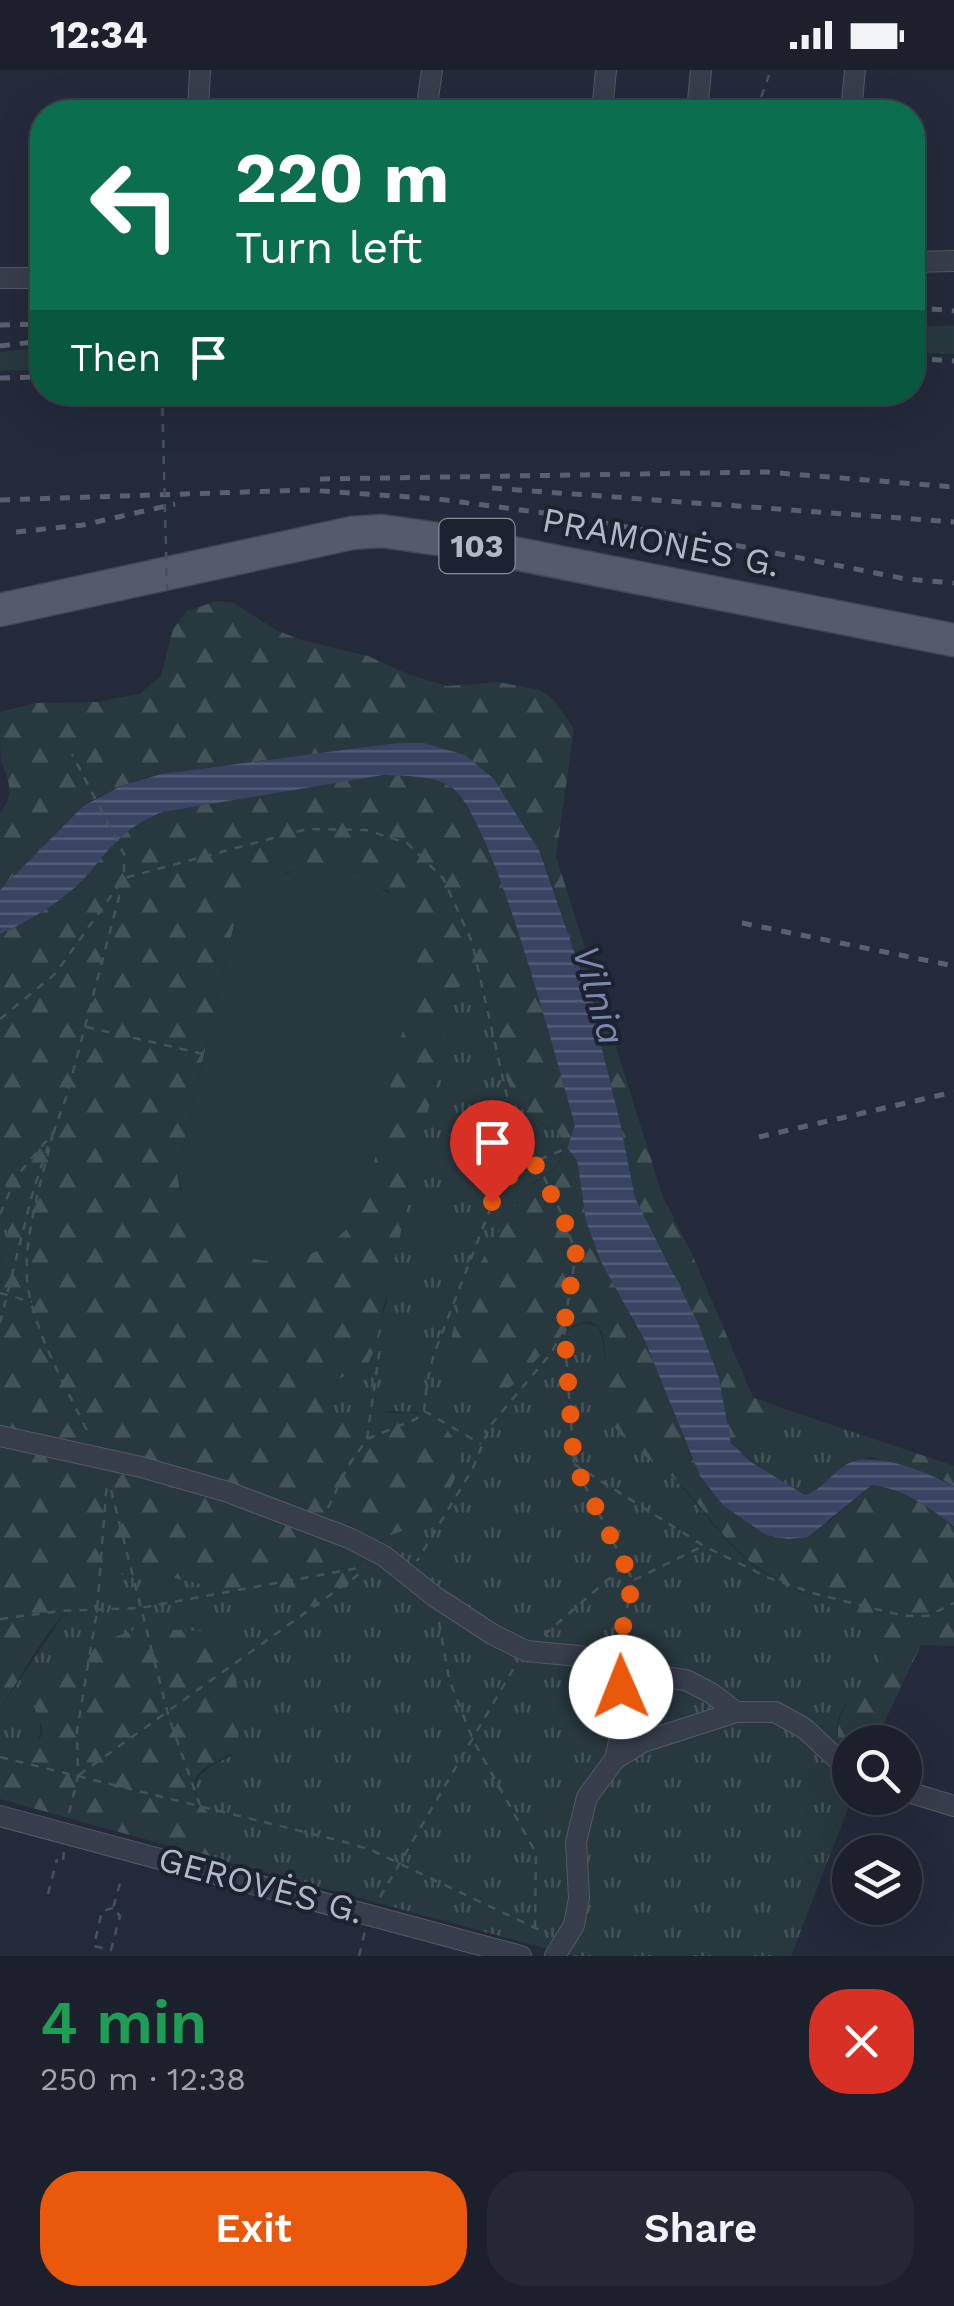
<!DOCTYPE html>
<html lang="en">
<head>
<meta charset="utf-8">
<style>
	:root { --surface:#1b202c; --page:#242834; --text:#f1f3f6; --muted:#a0a3a9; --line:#393e48; --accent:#ea580c }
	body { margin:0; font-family:"Work Sans",sans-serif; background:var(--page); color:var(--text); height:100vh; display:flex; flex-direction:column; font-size:38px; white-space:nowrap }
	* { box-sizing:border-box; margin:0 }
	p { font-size:32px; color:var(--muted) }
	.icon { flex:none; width:55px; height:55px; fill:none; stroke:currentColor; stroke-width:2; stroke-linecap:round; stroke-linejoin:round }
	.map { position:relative; height:1886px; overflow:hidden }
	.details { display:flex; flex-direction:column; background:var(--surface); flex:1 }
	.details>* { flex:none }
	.banner { position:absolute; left:30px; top:30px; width:895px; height:305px; border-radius:40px; box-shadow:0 10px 40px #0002,0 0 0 2px var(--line); background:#0b6e4f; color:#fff; overflow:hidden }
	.tools { position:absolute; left:832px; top:1655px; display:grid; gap:20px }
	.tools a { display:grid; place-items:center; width:90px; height:90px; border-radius:50%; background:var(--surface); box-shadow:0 10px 40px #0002,0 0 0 2px var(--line); font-size:50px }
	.pin { position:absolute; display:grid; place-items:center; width:85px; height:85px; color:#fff; margin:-102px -42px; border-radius:50% 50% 50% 0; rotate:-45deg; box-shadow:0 0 10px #0007 }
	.pin .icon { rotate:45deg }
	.me { position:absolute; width:110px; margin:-55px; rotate:359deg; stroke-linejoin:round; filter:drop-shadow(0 0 8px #0008) }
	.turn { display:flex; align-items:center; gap:35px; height:210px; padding:0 40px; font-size:45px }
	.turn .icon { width:130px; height:130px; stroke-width:2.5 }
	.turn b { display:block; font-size:70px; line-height:85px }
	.then { display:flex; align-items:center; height:95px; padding:0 40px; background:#0003; gap:20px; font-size:38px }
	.round { display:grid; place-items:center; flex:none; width:105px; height:105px; border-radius:40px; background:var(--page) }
	.head { display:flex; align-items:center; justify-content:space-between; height:170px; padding:0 40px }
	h1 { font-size:60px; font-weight:600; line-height:75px; color:#1e9e55 }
	.action { display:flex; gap:20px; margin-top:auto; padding:20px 40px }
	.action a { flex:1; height:115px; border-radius:40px; background:var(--accent); color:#fff; font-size:40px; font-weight:600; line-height:115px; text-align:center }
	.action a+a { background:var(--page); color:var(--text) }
	.status { display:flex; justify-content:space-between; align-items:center; height:70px; padding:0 50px; background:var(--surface); direction:ltr }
	.status svg { height:28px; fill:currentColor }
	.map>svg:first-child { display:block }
</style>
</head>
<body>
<div class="status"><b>12:34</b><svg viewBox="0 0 49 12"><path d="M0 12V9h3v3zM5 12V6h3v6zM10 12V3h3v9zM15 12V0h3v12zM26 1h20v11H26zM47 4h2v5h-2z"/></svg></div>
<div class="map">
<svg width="954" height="1886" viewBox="0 0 954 1886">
	<defs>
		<pattern id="grass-tufts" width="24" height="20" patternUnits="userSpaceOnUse" patternTransform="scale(2.5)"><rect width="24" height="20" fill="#27383e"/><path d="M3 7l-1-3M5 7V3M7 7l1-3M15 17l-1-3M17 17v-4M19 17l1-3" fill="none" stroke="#445358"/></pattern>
		<pattern id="forest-firs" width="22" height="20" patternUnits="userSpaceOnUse" patternTransform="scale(2.5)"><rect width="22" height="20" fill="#27383e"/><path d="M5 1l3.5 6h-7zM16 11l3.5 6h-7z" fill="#445358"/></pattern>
		<pattern id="water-rules" width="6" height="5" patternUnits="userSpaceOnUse" patternTransform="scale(2.5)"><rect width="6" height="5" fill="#394362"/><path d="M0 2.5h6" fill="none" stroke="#535c77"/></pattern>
	</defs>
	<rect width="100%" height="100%" fill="#242a3b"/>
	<g fill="url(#grass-tufts)">
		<path d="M913 256H954V284L913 282Z"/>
		<path d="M42 278V299L0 301V282Z"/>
		<path d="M468 906H475L481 915C490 946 502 1014 521 1037 531 1050 548 1055 560 1065 567 1092 554 1101 532 1113L558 1265 582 1253 597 1256C613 1279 595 1325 612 1352 628 1378 659 1392 679 1414 705 1442 726 1475 757 1498 791 1522 857 1541 877 1578 896 1611 857 1618 844 1637 834 1652 834 1674 850 1684L852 1728 791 1886H574L209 1787C256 1751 139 1723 234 1685L35 1636C49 1676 35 1676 0 1688V1639L74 1529 121 1502 143 1501 344 1523C356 1491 378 1466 411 1457L439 1354 416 1342 390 1341 367 1349 339 1346 322 1329 326 1314 366 1297 386 1234 388 1208 455 921Z"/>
		<path d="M0 1110 16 1127 0 1194Z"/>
		<path d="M779 1337 859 1364 871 1387C838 1396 830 1417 805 1425 778 1412 752 1394 731 1373Z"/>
	</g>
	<g fill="url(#forest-firs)" fill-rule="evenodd">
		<path d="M217 531 234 533 276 560 301 570 368 586 410 605 447 616 498 612 540 620 552 628 574 659 556 786 663 1127 692 1184 753 1327 779 1337 731 1373 719 1308 635 1128 620 1052 588 922 541 782 396 673 160 704 121 716 83 735 0 820V743C15 724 9 710 1 691 0 678 0 655 0 642L36 633 96 632 139 624 161 606 173 559 187 541Z"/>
		<path d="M383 705C404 706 432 705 451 717 492 743 558 997 575 1055L567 1078 577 1090 586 1151 601 1192 644 1269 700 1406 829 1452 872 1415C905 1419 928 1437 954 1456V1576L921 1575 875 1672H850V1684C840 1678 837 1671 838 1659 839 1652 840 1644 844 1638 858 1616 900 1609 873 1572 850 1540 794 1522 760 1499 726 1476 706 1439 677 1411 656 1392 625 1376 610 1350 596 1324 611 1281 601 1261 580 1222 522 1315 503 1322 496 1324 489 1323 481 1321 472 1318 462 1313 457 1304 431 1257 498 1166 521 1125 542 1102 570 1103 560 1065 548 1054 531 1050 521 1037 502 1014 490 946 482 915L475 907 469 906 455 921 374 1281 366 1297 326 1314 322 1329 339 1346C378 1349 434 1324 456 1374 469 1405 437 1442 412 1457 401 1463 389 1463 378 1473 369 1481 359 1492 353 1502 349 1508 349 1517 344 1523 334 1537 318 1536 302 1537L143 1501C70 1505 36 1585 0 1639V1194L16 1127 0 1110V864C32 851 64 829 88 804 102 789 111 772 129 758 161 735 209 733 247 727 292 720 338 712 383 705ZM323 795 358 803 389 822 180 1121 177 1102 235 851 287 802Z"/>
		<path d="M859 1364 954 1396V1417L942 1409 871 1387Z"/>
		<path d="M144 1558 215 1562C243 1578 237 1643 239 1674 230 1693 194 1692 194 1717 195 1742 244 1761 209 1787L0 1729V1688C78 1661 22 1658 38 1622 50 1595 117 1562 144 1558Z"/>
	</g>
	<g fill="#27383e">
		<path d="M322 795C376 801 411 833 418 887L365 1136C310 1223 197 1203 177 1102L235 851C255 817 282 799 322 795Z"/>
		<path d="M423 1122 455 1130 442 1188 410 1180Z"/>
		<path d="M388 1260 421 1266 415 1298 383 1291Z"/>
	</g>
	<path fill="url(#water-rules)" d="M396 673H424L465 685 494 709 540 782 588 922 620 1052 635 1128 698 1253 719 1308 731 1373 751 1392 805 1425C824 1419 832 1402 849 1393 874 1381 932 1403 954 1417V1456C928 1437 905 1419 872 1415L808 1467 788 1469 766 1465 724 1436 700 1406 644 1269 601 1192 586 1151 577 1090 567 1078 575 1055C558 997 492 743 451 717 432 705 404 706 383 705L163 742C130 754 112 774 91 801 69 827 31 851 0 864V820L83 736 121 716 161 704Z"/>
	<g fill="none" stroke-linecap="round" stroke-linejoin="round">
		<defs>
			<g id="street">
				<path d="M198 42 200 0"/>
				<path d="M426 42 432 0"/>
				<path d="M602 42 606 0"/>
				<path d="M697 42 701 0"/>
				<path d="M851 42 855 0"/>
				<path d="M912 192 954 191"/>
				<path d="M0 208H42"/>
				<path d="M0 1366 141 1397 228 1422 349 1468 384 1486 434 1526 492 1564 526 1581 579 1586 647 1605 686 1610 711 1623 736 1642"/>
				<path d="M615 1689C624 1655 624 1629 615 1594"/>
				<path d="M905 1721 954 1736"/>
				<path d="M0 1746 521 1886"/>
				<path d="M555 1886 574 1855 579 1828 576 1772 587 1727 615 1689 643 1672 736 1642H775L804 1658 850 1701"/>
			</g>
			<path id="primary" d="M0 540 352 463 382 461 452 471 954 570"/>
		</defs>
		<use href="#street" stroke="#535867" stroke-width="22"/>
		<use href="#primary" stroke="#414655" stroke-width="35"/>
		<g stroke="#44535a" stroke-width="2.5" stroke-dasharray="8 8" stroke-linecap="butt">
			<path d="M756 42 769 5"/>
			<path d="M0 949 55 904 124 808 307 759 366 760 407 773 443 808 472 872 508 1031 562 1145 576 1183 564 1256 552 1282 490 1356 472 1400 417 1491"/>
			<path d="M86 957 204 984"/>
			<path d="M53 1063C43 1108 19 1177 29 1223 40 1274 67 1318 89 1365"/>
			<path d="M53 1064 67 1025 124 808V784L72 684"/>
			<path d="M0 1144 16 1107 53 1063"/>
			<path d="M0 1223 32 1232"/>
			<path d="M0 1253 32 1125 48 1076"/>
			<path d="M564 1257 574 1394 633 1511 619 1573"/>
			<path d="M424 1341 481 1374"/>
			<path d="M367 1369 416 1349 424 1341 427 1313 434 1284 501 1111 522 1097 567 1078"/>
			<path d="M574 1394 704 1476 769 1508 816 1524 904 1546H928L954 1533"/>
			<path d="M111 1420 169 1648 200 1735"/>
			<path d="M328 1438 348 1396 367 1369 380 1277"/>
			<path d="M634 1510 703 1476"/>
			<path d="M0 1549 60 1541 140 1538 364 1497"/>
			<path d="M439 1552 449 1609 473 1670 536 1783 535 1858"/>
			<path d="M544 1565 626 1494"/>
			<path d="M0 1687 345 1772 371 1780 548 1864"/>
			<path d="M79 1705 365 1500"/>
			<path d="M69 1743 78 1706 77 1661 97 1541 107 1410"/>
			<path d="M63 1790 64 1781"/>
			<path d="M48 1824 57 1789"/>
			<path d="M380 1827 515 1596"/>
			<path d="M113 1838 102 1841 94 1876 111 1880 120 1846 113 1838 122 1806"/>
			<path d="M359 1886 365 1861"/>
		</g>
		<use href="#street" stroke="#383d4c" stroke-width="20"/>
		<use href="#primary" stroke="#565b6c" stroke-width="32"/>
		<g stroke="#5a6073" stroke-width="5" stroke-dasharray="10 10" stroke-linecap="butt">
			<path d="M912 237 954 241"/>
			<path d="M0 255 42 254"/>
			<path d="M0 276 42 271"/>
			<path d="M912 288 954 291"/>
			<path d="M0 308 42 307"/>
			<path d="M320 409 766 402 954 417"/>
			<path d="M492 418 954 452"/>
			<path d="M0 430 307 420 438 429 544 443 745 477 906 509 954 513"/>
			<path d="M16 462 83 455 175 434"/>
			<path d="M742 853 954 896"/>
			<path d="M759 1067 954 1022"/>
		</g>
		<path stroke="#44535a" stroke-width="2.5" stroke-dasharray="8 8" stroke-linecap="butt" d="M162 322 167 520"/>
	</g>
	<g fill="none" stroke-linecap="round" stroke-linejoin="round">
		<path stroke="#ea580c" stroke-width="18" stroke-dasharray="0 32.4" d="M492 1132 501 1111 534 1092 562 1145 576 1182 564 1256 574 1394 633 1511 615 1594 621 1617"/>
	</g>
	<g text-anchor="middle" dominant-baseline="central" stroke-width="8" stroke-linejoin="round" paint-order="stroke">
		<rect fill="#1d2231" stroke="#868b9a" stroke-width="2.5" x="439.5" y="449" width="75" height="54" rx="8"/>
		<g font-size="32" font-weight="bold" fill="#b3b8c7">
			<text x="477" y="476">103</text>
		</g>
		<g font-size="35" fill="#b3b8c7" stroke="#1d2231">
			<text transform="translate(661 472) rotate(11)">PRAMONĖS G.</text>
			<text transform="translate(261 1815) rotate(15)">GEROVĖS G.</text>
		</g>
		<g font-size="38" font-style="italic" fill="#7c89ae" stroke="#1d2231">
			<text transform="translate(599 925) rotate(74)">Vilnia</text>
		</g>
	</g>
</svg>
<div class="tools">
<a><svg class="icon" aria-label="search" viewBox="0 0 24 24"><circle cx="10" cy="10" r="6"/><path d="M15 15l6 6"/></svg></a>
<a><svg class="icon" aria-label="layers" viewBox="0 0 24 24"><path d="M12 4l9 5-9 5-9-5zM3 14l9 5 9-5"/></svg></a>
</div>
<div class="pin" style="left:492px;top:1132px;background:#d93025"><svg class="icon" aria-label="arrive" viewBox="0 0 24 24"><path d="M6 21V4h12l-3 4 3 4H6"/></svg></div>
<svg class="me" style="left:621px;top:1617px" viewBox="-20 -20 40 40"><circle r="19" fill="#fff"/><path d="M0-13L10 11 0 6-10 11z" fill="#ea580c"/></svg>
<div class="banner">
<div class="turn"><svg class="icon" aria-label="left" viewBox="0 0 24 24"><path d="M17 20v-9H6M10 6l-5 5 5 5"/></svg><div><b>220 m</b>Turn left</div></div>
<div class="then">Then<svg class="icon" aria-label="arrive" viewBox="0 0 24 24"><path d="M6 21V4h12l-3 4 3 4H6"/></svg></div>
</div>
</div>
<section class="details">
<div class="head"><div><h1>4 min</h1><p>250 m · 12:38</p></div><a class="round" style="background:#d93025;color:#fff"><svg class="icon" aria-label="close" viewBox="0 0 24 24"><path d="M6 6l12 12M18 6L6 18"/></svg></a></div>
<div class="action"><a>Exit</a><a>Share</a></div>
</section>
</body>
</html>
